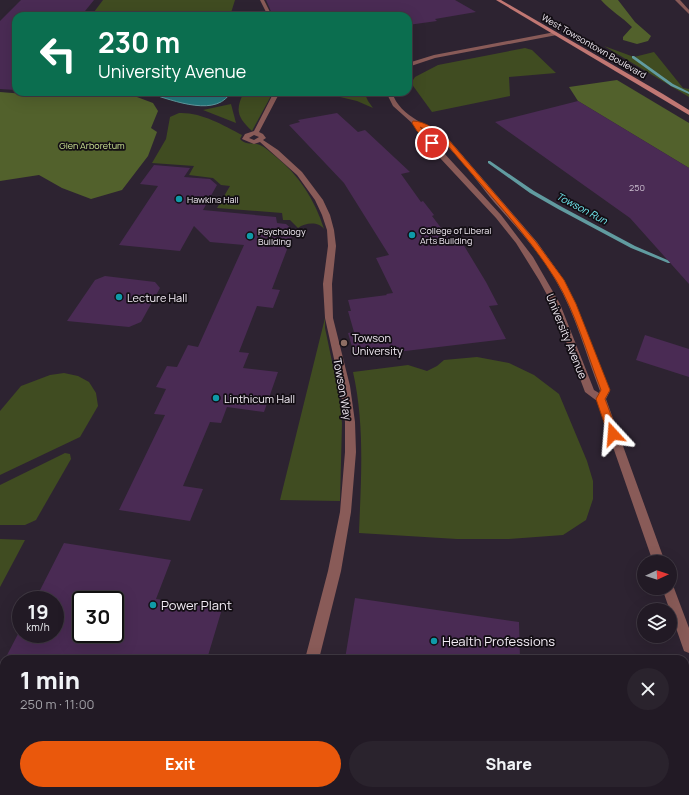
<!DOCTYPE html>
<html lang="en">
<head>
<meta charset="utf-8">
<style>
	:root { --surface:#221a25; --page:#2a232d; --text:#f1f3f6; --muted:#a2a1a7; --line:#3f3842; --accent:#ea580c }
	body { margin:0; font-family:Manrope,sans-serif; background:var(--page); color:var(--text); height:100vh; display:flex; flex-direction:column; font-size:15px; white-space:nowrap }
	* { box-sizing:border-box; margin:0 }
	p { font-size:13px; color:var(--muted) }
	.icon { flex:none; width:22px; height:22px; fill:none; stroke:currentColor; stroke-width:2; stroke-linecap:round; stroke-linejoin:round }
	.map { position:relative; flex:1; overflow:hidden }
	.sheet { position:absolute; left:0px; top:655px; width:689px; height:140px; display:flex; flex-direction:column; background:var(--surface); border-radius:12px 12px 0 0; box-shadow:0 4px 16px #0002,0 0 0 1px var(--line) }
	.sheet>* { flex:none }
	.top-card { position:absolute; left:12px; top:12px; width:400px; height:84px; border-radius:12px; box-shadow:0 4px 16px #0002,0 0 0 1px var(--line); background:#0b6e4f; color:#fff; overflow:hidden }
	.needle { width:26px; rotate:87deg }
	.controls { position:absolute; left:637px; top:555px; display:grid; gap:8px }
	.controls a { display:grid; place-items:center; width:40px; height:40px; border-radius:50%; background:var(--surface); box-shadow:0 4px 16px #0002,0 0 0 1px var(--line); font-size:20px }
	.speed { position:absolute; left:12px; top:591px; display:flex; gap:8px; font-size:20px; font-weight:700; text-align:center }
	.speed>* { display:grid; place-content:center; width:52px; height:52px; border-radius:50%; background:var(--surface); box-shadow:0 4px 16px #0002,0 0 0 1px var(--line); line-height:1 }
	.speed small { font-size:10px; font-weight:400 }
	.speed .limit { border:2px solid #111; border-radius:6px; background:#fff; color:#111 }
	.pin { position:absolute; display:grid; place-items:center; width:34px; height:34px; color:#fff; margin:-17px; border:2px solid #fff; border-radius:50%; box-shadow:0 1px 4px #0007 }
	.me { position:absolute; width:44px; margin:-22px; rotate:341deg; stroke-linejoin:round; filter:drop-shadow(0 0 3px #0008) }
	.turn { display:flex; align-items:center; gap:14px; height:84px; padding:0 20px; font-size:18px }
	.turn .icon { width:52px; height:52px; stroke-width:2.5 }
	.turn b { display:block; font-size:28px; line-height:34px }
	.round { display:grid; place-items:center; flex:none; width:42px; height:42px; border-radius:21px; background:var(--page) }
	.overview { display:flex; align-items:center; justify-content:space-between; height:68px; padding:0 20px }
	h1 { font-size:24px; font-weight:800; line-height:30px }
	.cta { display:flex; gap:8px; margin-top:auto; padding:8px 20px }
	.cta a { flex:1; height:46px; border-radius:24px; background:var(--accent); color:#fff; font-size:16px; font-weight:800; line-height:46px; text-align:center }
	.cta a+a { background:var(--page); color:var(--text) }
	.map>svg:first-child { display:block }
</style>
</head>
<body>
<div class="map">
<svg width="689" height="795" viewBox="0 0 689 795">
	<rect width="100%" height="100%" fill="#2d2331"/>
	<g fill="#404c21">
		<path d="M103 0H235L230 16H91Z"/>
		<path d="M604 46 634 57 654 52 683 88 689 89V97Z"/>
		<path d="M525 48 532 50 556 73 509 77 510 96 432 112 411 83 415 77 438 65Z"/>
		<path d="M244 92 272 94 252 131C237 117 235 110 244 92Z"/>
		<path d="M357 92H364L368 101 373 108 357 101 340 97Z"/>
		<path d="M231 104 236 123 203 110Z"/>
		<path d="M179 113C201 112 223 125 242 135L240 139C246 146 253 142 260 145 265 147 270 152 275 156 299 175 315 200 324 229 318 221 305 223 298 228L290 220H283L282 213 217 208 230 186 221 185 213 178 189 175 194 166 152 163 166 139 170 117Z"/>
		<path d="M325 318V328L339 395 342 423 340 501 280 500Z"/>
		<path d="M477 357 509 363 534 375 559 394 587 461 593 481V499L586 520 563 535 509 539H457L359 533C361 479 365 425 353 372L408 365 427 371 437 366 444 360Z"/>
		<path d="M64 373 78 376 89 382 96 393 98 406 80 437 0 475V411L21 386 50 375Z"/>
		<path d="M65 453 70 454 71 459 36 520 25 525H0V485Z"/>
		<path d="M0 539 25 540 0 587Z"/>
	</g>
	<g fill="#52612c">
		<path d="M601 0H618L635 22 651 36 648 41 637 44 623 40V37L632 27C622 17 611 11 601 0Z"/>
		<path d="M617 80 689 123V168L578 101 569 87Z"/>
		<path d="M0 92 49 96 57 94 113 92 137 97 153 103 158 111 151 128 157 132 148 156 122 190 91 199 62 188 39 175 0 181Z"/>
	</g>
	<path fill="#23787c" stroke="#619ba0" d="M145 92H229V95C212 118 167 98 145 92Z"/>
	<g fill="none" stroke-linecap="round" stroke-linejoin="round">
		<g fill="#619ba0" fill-rule="evenodd">
			<path d="M632 56H634L673 84 689 92V94L671 86 632 58Z"/>
			<path d="M488 161H490L534 191 562 207 635 246 672 262V263H668L631 248 558 209 530 193 488 163Z"/>
		</g>
	</g>
	<g fill="#4a2b54" fill-rule="evenodd">
		<path d="M21 0H94L81 16H16V90L0 89V21Z"/>
		<path d="M266 0H455L476 12 435 19 437 21 408 25V16H273Z"/>
		<path d="M578 101 689 168V284L630 218 495 122Z"/>
		<path d="M337 113 358 132 365 130 410 172 401 174 421 202 423 201 434 215 432 216 454 245 463 244 486 282 498 305 489 306 506 339 355 357 348 333 354 332 348 311H351L348 300 387 295 386 294 393 293 376 258 389 255 344 183 289 125 300 122 298 120Z"/>
		<path d="M154 165 190 168 184 177 210 179 217 185 203 210 276 217 277 223 286 224 294 231 272 289 280 290 273 308 257 306 239 352 249 353 243 368 278 372 264 412 227 407 221 423 210 422 183 486 203 489 190 521 119 510 165 415 154 414 166 389 156 387 167 366 177 367 188 345 198 347 244 245 210 242 194 226 180 251 119 245 158 186 140 184Z"/>
		<path d="M105 276 155 282 160 288 141 322 129 327 67 321 95 280Z"/>
		<path d="M645 335 689 349V377L636 360Z"/>
		<path d="M64 543 171 560 156 599 222 609 207 659H5L18 634H55V600H35ZM81 600H115V634H81Z"/>
		<path d="M355 598 519 622 520 659H345Z"/>
	</g>
	<g fill="none" stroke-linecap="round" stroke-linejoin="round">
		<g fill="#895b58" fill-rule="evenodd">
			<path d="M260 0H264L272 16H268Z"/>
			<path d="M274 92H280L259 132 263 134 266 138 263 140 278 150 302 172 323 200 330 215 334 230 336 246 332 284 333 318 350 386 355 422 356 452 351 512 341 571 319 659H305L328 571 340 512 345 452V422L340 386 325 318 323 284 328 246 327 230 322 215 315 200 297 175 260 142 254 144 242 139 245 134 254 131ZM254 135 259 137 254 140 249 138Z"/>
			<path d="M277 791H293L292 795H276Z"/>
		</g>
		<g fill="#895b58" fill-rule="evenodd">
			<path d="M675 0H680L689 10V14Z"/>
			<path d="M555 32 557 33V35L435 58 408 67V63L434 55Z"/>
			<path d="M386 92H392C400 119 432 124 451 142L537 242 564 280 576 304 610 391 606 399 665 562H653L597 401 585 392 552 304 539 280 516 243 496 218 440 158 412 123 393 106ZM420 127C448 138 475 179 494 202 516 227 540 252 556 281 576 315 586 355 600 391L599 393 594 390 560 304 533 257 501 215Z"/>
			<path d="M670 583 672 584 674 588 689 628V653L684 651 662 588H670Z"/>
		</g>
		<path fill="#c17773" fill-rule="evenodd" d="M496 0H501L663 94 689 110V115Z"/>
	</g>
	<path fill="#ea580c" stroke="#983908" d="M413 121C425 121 438 131 447 138L536 242 564 280 576 304 610 390 605 399 618 434 616 437H610L608 434 596 399 601 390C588 356 575 311 556 280 527 233 484 189 449 147 441 138 431 132 420 127L435 143 430 144 417 131 412 123Z"/>
	<g fill="#0f9aa8" stroke="#130e14" stroke-width="1.5">
		<circle cx="179" cy="199" r="4"/>
		<circle cx="412" cy="235" r="4"/>
		<circle cx="250" cy="236" r="4"/>
		<circle cx="119" cy="297" r="4"/>
		<circle cx="216" cy="398" r="4"/>
		<circle cx="153" cy="605" r="4"/>
		<circle cx="434" cy="641" r="4"/>
	</g>
	<circle fill="#8d6e63" stroke="#130e14" stroke-width="1.5" cx="344" cy="343" r="4"/>
	<g text-anchor="middle" dominant-baseline="central" stroke-width="3.5" stroke-linejoin="round" paint-order="stroke">
		<g font-size="9" fill="#f3ecf5" stroke="#130e14">
			<text transform="translate(594 46) rotate(30)">West Towsontown Boulevard</text>
		</g>
		<g font-size="9" fill="#cce493" stroke="#130e14">
			<text x="92" y="145">Glen Arboretum</text>
		</g>
		<g font-size="9" fill="#c9bccd">
			<text x="637" y="187">250</text>
		</g>
		<g font-size="9" fill="#f3ecf5" stroke="#130e14" text-anchor="start">
			<text x="187" y="199">Hawkins Hall</text>
			<text x="420" y="230">College of Liberal<tspan x="420" dy="10">Arts Building</tspan></text>
			<text x="258" y="231">Psychology<tspan x="258" dy="10">Building</tspan></text>
		</g>
		<g font-size="10" font-style="italic" fill="#71e9ef" stroke="#130e14">
			<text transform="translate(582 208) rotate(28)">Towson Run</text>
		</g>
		<g font-size="11" fill="#f3ecf5" stroke="#130e14" text-anchor="start">
			<text x="127" y="297">Lecture Hall</text>
			<text x="352" y="337">Towson<tspan x="352" dy="13">University</tspan></text>
			<text x="224" y="398">Linthicum Hall</text>
		</g>
		<g font-size="11" fill="#f3ecf5" stroke="#130e14">
			<text transform="translate(567 336) rotate(68)">University Avenue</text>
			<text transform="translate(343 389) rotate(80)">Towson Way</text>
		</g>
		<g font-size="13" fill="#f3ecf5" stroke="#130e14" text-anchor="start">
			<text x="161" y="605">Power Plant</text>
			<text x="442" y="641">Health Professions</text>
		</g>
	</g>
</svg>
<div class="controls">
<a><svg class="needle" viewBox="-14 -14 28 28"><path d="M0-13l5 13h-10z" fill="#e53935"/><path d="M0 13l5-13h-10z" fill="#a2a1a7"/></svg></a>
<a><svg class="icon" aria-label="layers" viewBox="0 0 24 24"><path d="M12 4l9 5-9 5-9-5zM3 14l9 5 9-5"/></svg></a>
</div>
<div class="speed"><div>19<small>km/h</small></div><div class="limit">30</div></div>
<div class="pin" style="left:432px;top:143px;background:#d93025"><svg class="icon" aria-label="arrive" viewBox="0 0 24 24"><path d="M6 21V4h12l-3 4 3 4H6"/></svg></div>
<svg class="me" style="left:613px;top:434px" viewBox="-20 -20 40 40"><path d="M0-17L14 15 0 8-14 15z" fill="#ea580c" stroke="#fff" stroke-width="4"/></svg>
<div class="top-card">
<div class="turn"><svg class="icon" aria-label="left" viewBox="0 0 24 24"><path d="M17 20v-9H6M10 6l-5 5 5 5"/></svg><div><b>230 m</b>University Avenue</div></div>
</div>
<section class="sheet">
<div class="overview"><div><h1>1 min</h1><p>250 m · 11:00</p></div><a class="round"><svg class="icon" aria-label="close" viewBox="0 0 24 24"><path d="M6 6l12 12M18 6L6 18"/></svg></a></div>
<div class="cta"><a>Exit</a><a>Share</a></div>
</section>
</div>
</body>
</html>
